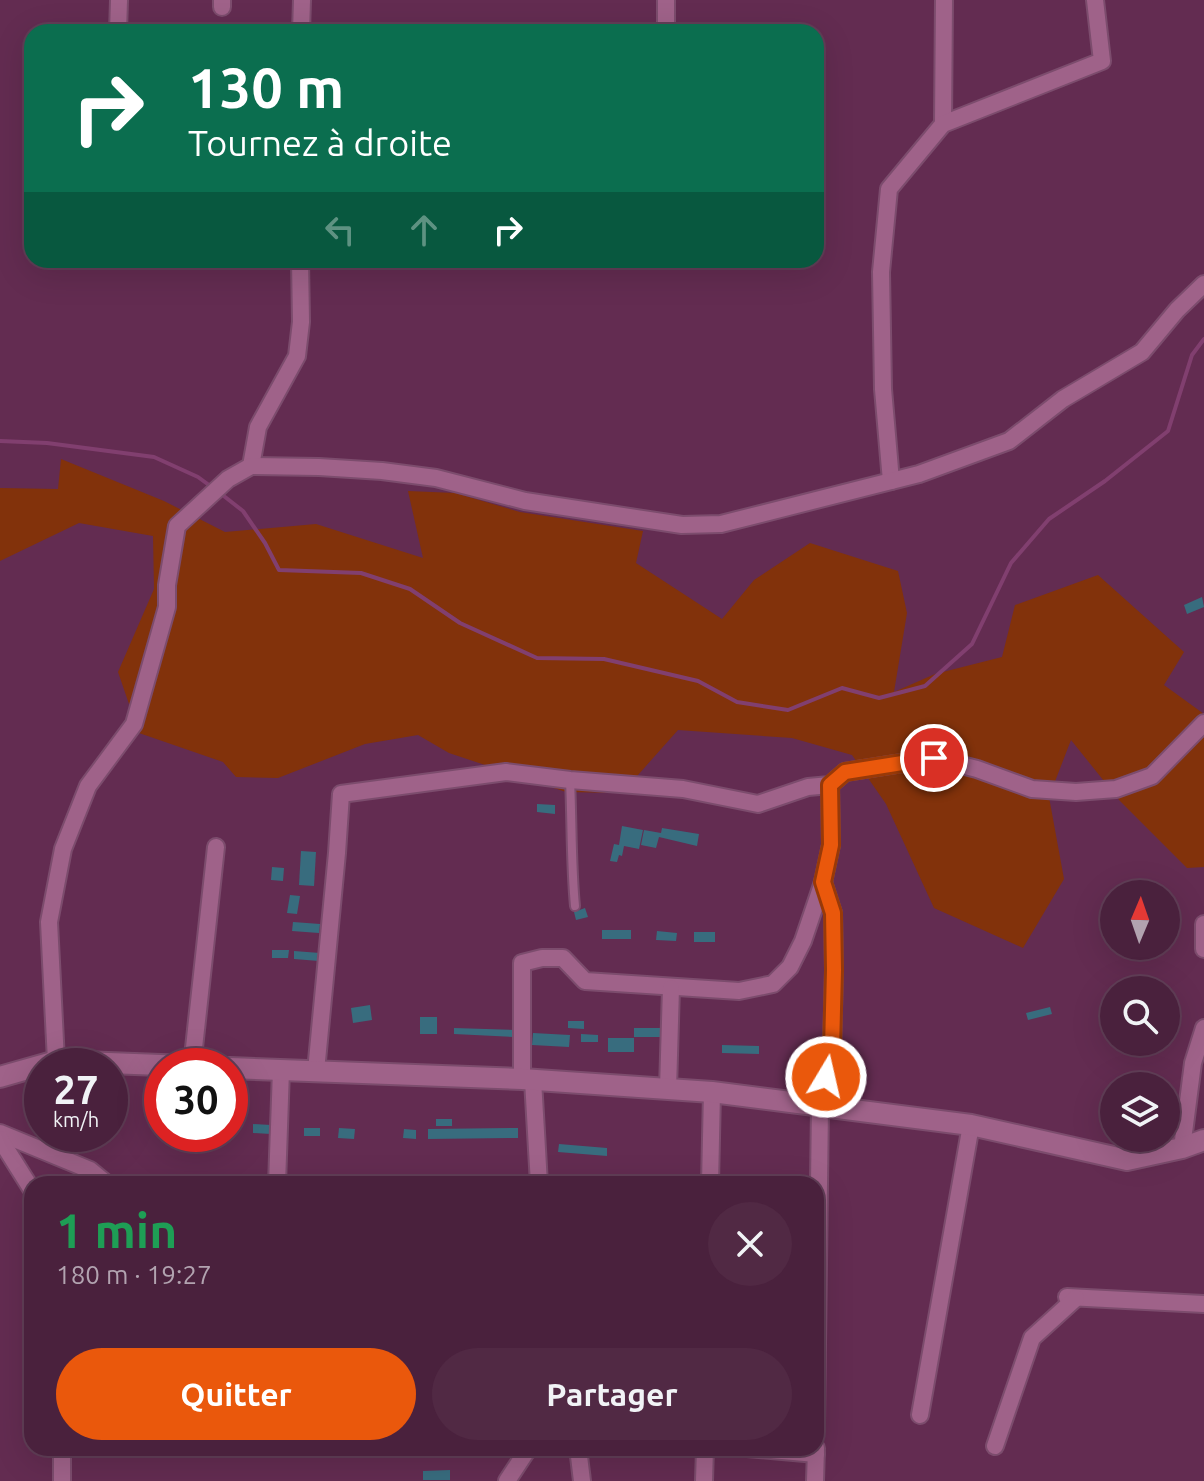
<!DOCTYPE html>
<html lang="fr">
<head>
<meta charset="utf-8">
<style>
	:root { --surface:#4a213d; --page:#512944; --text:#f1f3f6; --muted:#b2a3b0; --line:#613e57; --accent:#ea580c }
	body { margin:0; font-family:Ubuntu,sans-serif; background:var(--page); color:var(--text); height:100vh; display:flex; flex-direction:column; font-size:30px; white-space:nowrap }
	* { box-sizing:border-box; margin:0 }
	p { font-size:26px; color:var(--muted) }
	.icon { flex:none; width:44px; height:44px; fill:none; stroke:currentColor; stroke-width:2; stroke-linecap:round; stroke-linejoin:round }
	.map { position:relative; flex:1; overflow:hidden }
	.drawer { position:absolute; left:24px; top:1176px; width:800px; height:280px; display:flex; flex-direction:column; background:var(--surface); border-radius:24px; box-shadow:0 8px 32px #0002,0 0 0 2px var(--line) }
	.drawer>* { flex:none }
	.guide { position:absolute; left:24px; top:24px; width:800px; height:244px; border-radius:24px; box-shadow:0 8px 32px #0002,0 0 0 2px var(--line); background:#0b6e4f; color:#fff; overflow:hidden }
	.needle { width:52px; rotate:2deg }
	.fabs { position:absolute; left:1100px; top:880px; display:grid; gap:16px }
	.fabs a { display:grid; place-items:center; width:80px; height:80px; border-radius:50%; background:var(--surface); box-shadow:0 8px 32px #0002,0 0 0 2px var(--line); font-size:40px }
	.speed { position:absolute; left:24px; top:1048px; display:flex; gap:16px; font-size:40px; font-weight:700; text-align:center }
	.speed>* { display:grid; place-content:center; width:104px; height:104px; border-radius:50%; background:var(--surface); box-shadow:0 8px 32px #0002,0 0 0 2px var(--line); line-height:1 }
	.speed small { font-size:20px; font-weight:400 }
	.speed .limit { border:12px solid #d22; background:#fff; color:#111 }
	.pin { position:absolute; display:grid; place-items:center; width:68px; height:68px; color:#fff; margin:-34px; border:4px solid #fff; border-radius:50%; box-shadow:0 2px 8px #0007 }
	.me { position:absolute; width:88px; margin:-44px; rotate:9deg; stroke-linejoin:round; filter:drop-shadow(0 0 6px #0008) }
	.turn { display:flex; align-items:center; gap:28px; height:168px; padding:0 32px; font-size:36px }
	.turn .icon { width:104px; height:104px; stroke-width:2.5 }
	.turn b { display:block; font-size:56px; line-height:68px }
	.lanes { display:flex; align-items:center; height:76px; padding:0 32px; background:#0003; justify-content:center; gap:40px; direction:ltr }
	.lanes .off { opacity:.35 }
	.round { display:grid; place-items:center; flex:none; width:84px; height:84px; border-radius:42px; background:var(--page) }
	.overview { display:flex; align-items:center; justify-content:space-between; height:136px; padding:0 32px }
	h1 { font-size:48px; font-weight:700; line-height:60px; color:#1e9e55 }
	.action { display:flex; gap:16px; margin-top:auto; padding:16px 32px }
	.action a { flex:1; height:92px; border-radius:48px; background:var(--accent); color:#fff; font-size:32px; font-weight:700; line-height:92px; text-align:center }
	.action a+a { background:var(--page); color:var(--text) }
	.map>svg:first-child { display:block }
</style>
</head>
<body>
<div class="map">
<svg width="1204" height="1481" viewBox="0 0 1204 1481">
	<rect width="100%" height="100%" fill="#632c51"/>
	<path fill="#82320b" d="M61 459 164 501 225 532 316 524 423 558 408 491 455 493 520 512 643 531 636 563 722 619 754 580 810 543 898 571 907 613 894 692 935 674 1002 657 1015 605 1098 575 1184 652 1164 685 1204 714V867L1187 868 1120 801 1071 740 1049 797 1064 879 1023 948 934 908 886 804 852 755 792 738 678 730 622 793 566 792 449 753 418 735 365 744 278 778 236 777 223 762 139 733 118 672 154 589 153 536 79 523 0 561V488L58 489Z"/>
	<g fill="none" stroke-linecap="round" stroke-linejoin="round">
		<g stroke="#813f6f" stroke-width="4">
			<path d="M0 441 47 443 154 457 198 477 213 488"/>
			<path d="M220 493 243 511 265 543 279 570 361 573 410 589 460 623 537 658 604 659 698 681 737 702 788 710 842 688 879 698 925 686 972 644 1011 563 1049 519 1105 481 1168 431 1192 355 1204 339"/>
		</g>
	</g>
	<g fill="#386c7e">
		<path d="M1202 597 1204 607 1187 614 1184 605Z"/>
		<path d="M537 804 555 805V814L537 812Z"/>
		<path d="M622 826 643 830 639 849 624 846 622 856 619 855 617 862 610 861 614 844 619 845Z"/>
		<path d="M662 828 699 834 697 846 659 837 656 848 641 845 644 830 661 833Z"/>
		<path d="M301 851 316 852 314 886 299 885Z"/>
		<path d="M272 867 284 868 283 881 271 880Z"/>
		<path d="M290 895 300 896 297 914 287 913Z"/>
		<path d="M585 908 588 917 576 920 574 912Z"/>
		<path d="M293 922 320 924 319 933 292 931Z"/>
		<rect x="602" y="930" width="29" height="9"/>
		<path d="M657 931 677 933 676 941 656 940Z"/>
		<rect x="694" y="932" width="21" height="10"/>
		<path d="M272 950H289L288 958H272Z"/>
		<path d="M294 951 320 953 319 961 294 959Z"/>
		<path d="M370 1005 372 1020 353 1023 351 1008Z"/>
		<path d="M1050 1007 1052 1014 1028 1020 1026 1013Z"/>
		<rect x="420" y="1017" width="17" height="17"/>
		<path d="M568 1021H584V1029L568 1028Z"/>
		<path d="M454 1028 515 1030 514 1037 454 1034Z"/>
		<rect x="634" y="1028" width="26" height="9"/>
		<path d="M533 1033 570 1035 569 1047 532 1045Z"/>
		<path d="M581 1034 598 1035V1042H581Z"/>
		<rect x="608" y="1038" width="26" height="14"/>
		<path d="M722 1045 759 1046V1054L722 1053Z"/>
		<rect x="436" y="1119" width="16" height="7"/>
		<path d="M253 1124 271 1125V1134L253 1133Z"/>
		<rect x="304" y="1128" width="16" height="8"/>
		<path d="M339 1128 355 1129 354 1139 338 1138Z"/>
		<path d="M518 1128V1138L428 1139V1129Z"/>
		<path d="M404 1129 416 1130V1139L403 1138Z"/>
		<path d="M559 1144 607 1148V1156L558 1152Z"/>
		<path d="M450 1470V1480H423V1471Z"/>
	</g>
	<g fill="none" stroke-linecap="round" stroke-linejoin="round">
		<defs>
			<path id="service" d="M570 780C572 822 571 864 575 906"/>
			<g id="minor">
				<path d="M222 0V7"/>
				<path d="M666 0V32"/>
				<path d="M118 32 119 0"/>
				<path d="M301 32 302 0"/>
				<path d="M943 124 944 0"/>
				<path d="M251 466 258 427 297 356 301 322 300 260"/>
				<path d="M891 481 883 389 881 272 889 189 943 124 1102 61 1095 0"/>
				<path d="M1204 924V949"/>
				<path d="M56 1061 49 922 63 849 88 786 134 724 167 607V585L177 526 228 479 251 466 319 467 382 471 436 478 525 501 682 525 721 524 919 474 1009 441 1063 399 1142 352 1177 310 1204 284"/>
				<path d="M192 1066 216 847"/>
				<path d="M316 1071 337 853 341 794 506 772 570 780 683 789 758 804 808 787 830 785 845 772 934 758 977 769 1032 789 1076 792 1116 789 1152 776 1204 723"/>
				<path d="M522 1079V963L542 958H563L585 981 739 991 773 984 790 967 803 941 823 882 831 845 830 785"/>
				<path d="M533 1080 539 1184"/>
				<path d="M668 1089 671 988"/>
				<path d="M0 1133 90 1170 107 1184"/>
				<path d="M0 1139 32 1190"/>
				<path d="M1182 1148 1193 1063 1204 1028"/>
				<path d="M277 1184 281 1070"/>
				<path d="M710 1184 712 1092"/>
				<path d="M1067 1297 1204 1304"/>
				<path d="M920 1415 971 1125"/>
				<path d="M816 1424 820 1105 832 1049 834 970 833 913 823 882"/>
				<path d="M995 1446 1032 1338 1076 1298"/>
				<path d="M62 1448V1481"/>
				<path d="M578 1448 582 1481"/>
				<path d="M747 1448 816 1454"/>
				<path d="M507 1481 526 1452 531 1448"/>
				<path d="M704 1481 705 1448"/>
				<path d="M815 1481 816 1448"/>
			</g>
			<g id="tertiary">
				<path d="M230 1068 522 1079 712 1092 971 1125 1127 1160 1182 1148 1204 1140"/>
				<path d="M0 1077 56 1061 187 1066"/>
			</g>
		</defs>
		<use href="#service" stroke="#7c4c6d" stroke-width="12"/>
		<use href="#minor" stroke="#7c4c6d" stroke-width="20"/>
		<use href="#tertiary" stroke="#7c4c6d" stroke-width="24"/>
		<use href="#service" stroke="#9f6289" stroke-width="8"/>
		<use href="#minor" stroke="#9f6289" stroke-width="16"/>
		<use href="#tertiary" stroke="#9f6289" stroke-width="20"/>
	</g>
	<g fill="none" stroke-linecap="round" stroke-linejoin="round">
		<defs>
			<path id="route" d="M826 1077 832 1049 834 970 833 913 823 882 831 845 830 785 845 772 934 758"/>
		</defs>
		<use href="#route" stroke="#983908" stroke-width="20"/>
		<use href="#route" stroke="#ea580c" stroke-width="14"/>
	</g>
</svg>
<div class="fabs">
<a><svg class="needle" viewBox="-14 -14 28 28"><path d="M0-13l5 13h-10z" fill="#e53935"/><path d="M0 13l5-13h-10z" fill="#b2a3b0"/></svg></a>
<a><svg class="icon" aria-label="search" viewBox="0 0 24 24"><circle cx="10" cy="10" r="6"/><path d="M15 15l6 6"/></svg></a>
<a><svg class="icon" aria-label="layers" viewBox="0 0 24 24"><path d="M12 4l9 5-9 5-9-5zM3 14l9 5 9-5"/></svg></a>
</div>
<div class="speed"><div>27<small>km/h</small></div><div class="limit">30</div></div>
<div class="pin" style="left:934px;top:758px;background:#d93025"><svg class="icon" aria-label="arrive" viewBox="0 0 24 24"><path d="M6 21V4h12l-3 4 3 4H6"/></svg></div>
<svg class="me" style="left:826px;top:1077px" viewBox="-20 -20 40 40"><circle r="17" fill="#ea580c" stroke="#fff" stroke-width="3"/><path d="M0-11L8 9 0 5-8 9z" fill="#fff"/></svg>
<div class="guide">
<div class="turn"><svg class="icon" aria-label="right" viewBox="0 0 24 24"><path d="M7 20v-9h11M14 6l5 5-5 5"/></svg><div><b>130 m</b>Tournez à droite</div></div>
<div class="lanes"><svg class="icon off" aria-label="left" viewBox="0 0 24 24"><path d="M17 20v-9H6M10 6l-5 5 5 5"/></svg><svg class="icon off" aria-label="ahead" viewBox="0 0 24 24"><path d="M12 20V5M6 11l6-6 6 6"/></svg><svg class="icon" aria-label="right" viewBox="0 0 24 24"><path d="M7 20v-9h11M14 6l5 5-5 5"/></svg></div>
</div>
<section class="drawer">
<div class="overview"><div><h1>1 min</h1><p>180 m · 19:27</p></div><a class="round"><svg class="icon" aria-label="close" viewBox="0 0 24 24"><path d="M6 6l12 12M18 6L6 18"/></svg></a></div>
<div class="action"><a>Quitter</a><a>Partager</a></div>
</section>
</div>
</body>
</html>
